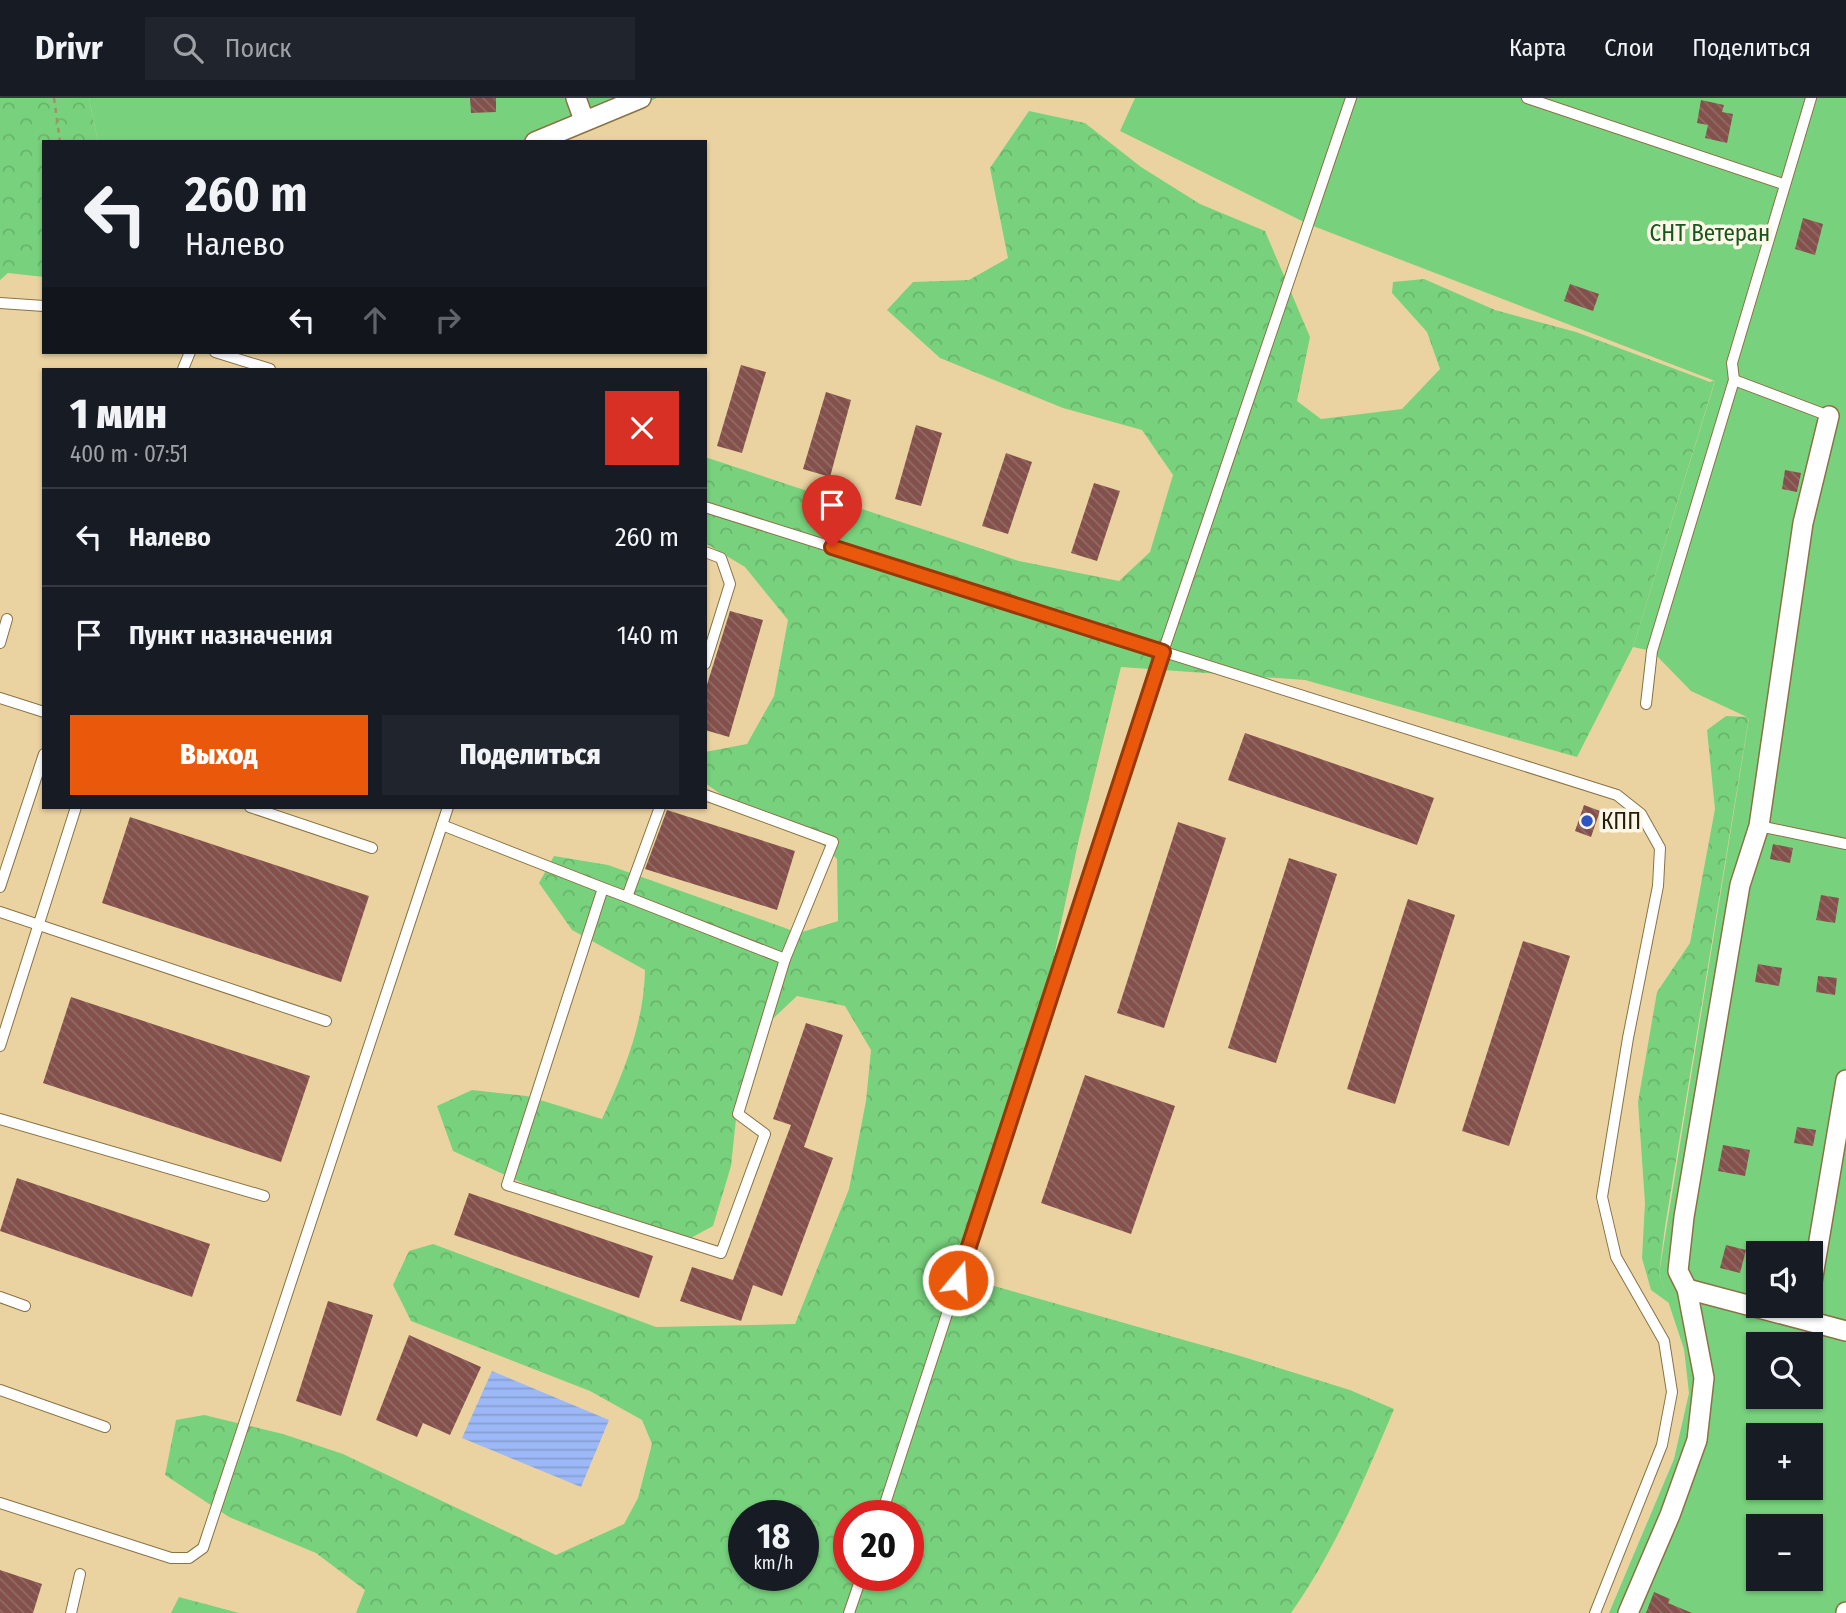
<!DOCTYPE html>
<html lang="ru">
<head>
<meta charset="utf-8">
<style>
	:root { --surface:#171b24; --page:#20242c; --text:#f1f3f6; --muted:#9ea1a6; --line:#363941; --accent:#ea580c }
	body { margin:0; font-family:"Fira Sans Condensed",sans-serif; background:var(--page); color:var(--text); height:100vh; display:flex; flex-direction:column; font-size:26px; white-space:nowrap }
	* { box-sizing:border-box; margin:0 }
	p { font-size:23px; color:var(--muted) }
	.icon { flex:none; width:38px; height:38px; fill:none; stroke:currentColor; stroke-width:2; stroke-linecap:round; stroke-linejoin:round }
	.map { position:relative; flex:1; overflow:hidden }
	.details { position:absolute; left:42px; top:270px; width:665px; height:441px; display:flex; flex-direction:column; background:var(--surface); border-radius:0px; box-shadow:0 2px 5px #0004 }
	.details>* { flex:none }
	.banner { position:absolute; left:42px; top:42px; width:665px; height:214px; border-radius:0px; box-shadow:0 2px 5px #0004; background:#171b24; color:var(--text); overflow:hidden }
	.buttons { position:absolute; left:1746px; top:1143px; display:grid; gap:14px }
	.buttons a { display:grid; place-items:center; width:77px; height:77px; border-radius:0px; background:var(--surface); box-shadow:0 2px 5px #0004; font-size:35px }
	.speed { position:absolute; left:728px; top:1402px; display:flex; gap:14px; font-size:35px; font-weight:700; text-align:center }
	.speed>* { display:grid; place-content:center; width:91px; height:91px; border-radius:50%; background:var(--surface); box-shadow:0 2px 5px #0004; line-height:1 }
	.speed small { font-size:18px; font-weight:400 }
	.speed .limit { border:10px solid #d22; background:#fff; color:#111 }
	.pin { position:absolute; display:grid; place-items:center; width:60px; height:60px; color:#fff; margin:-72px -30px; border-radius:50% 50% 50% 0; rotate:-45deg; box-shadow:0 0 7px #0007 }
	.pin .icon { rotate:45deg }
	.me { position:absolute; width:77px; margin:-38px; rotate:18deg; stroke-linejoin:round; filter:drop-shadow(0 0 5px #0008) }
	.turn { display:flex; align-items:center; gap:24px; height:147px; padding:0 28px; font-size:32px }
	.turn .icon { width:91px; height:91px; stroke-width:2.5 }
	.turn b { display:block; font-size:49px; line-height:60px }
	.lanes { display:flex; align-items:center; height:66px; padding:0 28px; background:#0003; justify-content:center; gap:35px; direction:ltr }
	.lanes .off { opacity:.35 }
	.round { display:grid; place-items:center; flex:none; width:74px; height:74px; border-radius:0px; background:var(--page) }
	.head { display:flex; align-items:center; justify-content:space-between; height:119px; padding:0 28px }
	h1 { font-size:42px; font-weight:800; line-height:52px }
	.button { display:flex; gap:14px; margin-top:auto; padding:14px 28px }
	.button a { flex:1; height:80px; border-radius:0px; background:var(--accent); color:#fff; font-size:28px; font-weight:800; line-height:80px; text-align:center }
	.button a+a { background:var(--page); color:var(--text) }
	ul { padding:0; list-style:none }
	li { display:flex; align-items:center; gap:21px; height:98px; padding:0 28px; border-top:2px solid var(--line) }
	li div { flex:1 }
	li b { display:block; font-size:26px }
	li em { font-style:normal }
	header { display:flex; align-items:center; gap:42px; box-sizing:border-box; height:98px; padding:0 35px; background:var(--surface); border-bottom:2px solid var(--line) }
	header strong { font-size:33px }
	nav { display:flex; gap:38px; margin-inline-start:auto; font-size:24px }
	.search { width:490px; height:63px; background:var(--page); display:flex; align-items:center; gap:18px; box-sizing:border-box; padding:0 24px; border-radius:0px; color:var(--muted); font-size:26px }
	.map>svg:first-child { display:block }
</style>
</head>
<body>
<header>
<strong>Drivr</strong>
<div class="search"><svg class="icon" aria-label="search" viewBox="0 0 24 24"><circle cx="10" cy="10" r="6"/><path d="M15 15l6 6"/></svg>Поиск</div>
<nav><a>Карта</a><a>Слои</a><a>Поделиться</a></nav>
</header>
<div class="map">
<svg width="1846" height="1515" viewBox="0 0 1846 1515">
	<defs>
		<pattern id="forest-crowns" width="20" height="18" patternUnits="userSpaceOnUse" patternTransform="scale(1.75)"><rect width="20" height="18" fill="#78d27d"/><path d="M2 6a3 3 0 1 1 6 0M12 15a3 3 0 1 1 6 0" fill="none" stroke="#68b46b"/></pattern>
		<pattern id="water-rules" width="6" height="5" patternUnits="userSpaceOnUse" patternTransform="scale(1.75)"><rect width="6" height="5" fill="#9cb8f6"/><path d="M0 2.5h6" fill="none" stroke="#869ed2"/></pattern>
		<pattern id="building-back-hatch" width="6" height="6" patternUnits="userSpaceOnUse" patternTransform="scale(1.75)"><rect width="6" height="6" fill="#84504b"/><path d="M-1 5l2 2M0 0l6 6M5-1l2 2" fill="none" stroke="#926b66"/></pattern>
	</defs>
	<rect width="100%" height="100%" fill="#ebd3a1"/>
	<g fill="url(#forest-crowns)" fill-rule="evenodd">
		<path d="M0 0H89L98 44H44V179L8 175 0 182Z"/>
		<path d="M1029 13 1085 25 1141 69 1200 106 1265 133 1310 239 1297 303 1321 321 1402 311 1440 271 1427 234 1392 195 1393 184 1424 181 1495 212 1576 234 1710 284 1715 282 1633 549 1577 659 1305 582 1121 569 1078 745 1045 901 959 1178 1237 1257 1350 1292 1394 1311C1364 1382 1336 1451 1291 1515H356L365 1492 316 1455 229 1419 165 1377 176 1322 204 1317 283 1336 343 1356 556 1457 624 1426 638 1400 652 1346 642 1322 590 1293 411 1223 393 1187 409 1153 433 1146 656 1229 795 1226 849 1091 866 1003 871 952 845 908 797 898 764 929 739 993 731 1068 713 1128 687 1142 527 1087 453 1053 437 1008 472 992 527 998 602 1021C624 974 644 925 645 872L572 832 539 785 554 758 608 767 799 835 838 823 837 761 821 745 749 716 705 685V654L747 646 774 598 788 522 745 469 705 445V359L1019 463 1119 483 1150 454 1173 377 1142 332 1063 310 940 260 887 212 913 184 969 182 1008 160 990 70ZM744 1418H803V1477H744ZM849 1418H908V1477H849Z"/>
		<path d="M1726 618 1749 619 1665 1129 1659 1176 1669 1205 1651 1192 1642 1160 1645 1105 1638 1004 1657 894 1690 845 1715 711 1707 632Z"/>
		<path d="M179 1499 239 1515H171Z"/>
	</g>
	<g fill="#78d27d" fill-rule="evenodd">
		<path d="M89 0H657L563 44H98Z"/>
		<path d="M1135 0H1846V1515H1609L1674 1361 1689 1295 1684 1251 1659 1176 1749 620 1691 593 1652 553 1633 549 1715 283 1308 126 1120 33ZM1759 1155H1811V1208H1759ZM1759 1246H1811V1298H1759ZM1759 1337H1811V1390H1759ZM1759 1428H1811V1480H1759Z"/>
	</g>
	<path fill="url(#water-rules)" d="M492 1273 609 1322 581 1389 462 1340Z"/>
	<g fill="url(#building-back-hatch)">
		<path d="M470 0H496V14L471 15Z"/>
		<path d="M1701 2 1724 7 1722 14 1733 16 1727 45 1705 40 1708 27 1697 25Z"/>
		<path d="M1803 120 1823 126 1815 157 1795 151Z"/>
		<path d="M1570 186 1599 196 1593 213 1564 203Z"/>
		<path d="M741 267 766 274 742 355 717 348Z"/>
		<path d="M826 294 851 302 830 379 803 371Z"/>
		<path d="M916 327 942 335 921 408 895 401Z"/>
		<path d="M1006 355 1032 364 1008 436 982 428Z"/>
		<path d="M1785 372 1801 375 1797 394 1782 391Z"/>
		<path d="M1094 385 1120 393 1097 463 1071 455Z"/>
		<path d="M730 513 763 522 729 639 705 632V593Z"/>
		<path d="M1245 635 1434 700 1417 747 1228 682Z"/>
		<path d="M1584 707 1600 713 1591 739 1575 733Z"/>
		<path d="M667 712 795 753 777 812 645 771Z"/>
		<path d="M130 719 369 798 341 884 102 805Z"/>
		<path d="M1178 724 1226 740 1164 930 1117 915Z"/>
		<path d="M1773 746 1793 750 1790 765 1770 761Z"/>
		<path d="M1289 760 1337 776 1276 965 1228 950Z"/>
		<path d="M1821 797 1839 800 1835 825 1816 822Z"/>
		<path d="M1408 801 1455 817 1395 1006 1347 991Z"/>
		<path d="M1523 843 1570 858 1509 1048 1462 1033Z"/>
		<path d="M1758 866 1782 870 1779 888 1755 884Z"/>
		<path d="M1818 878 1837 880 1835 897 1816 894Z"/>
		<path d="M71 899 310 978 281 1064 43 985Z"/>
		<path d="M806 925 843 937 804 1049 833 1060 782 1198 753 1187 741 1223 680 1203 692 1169 733 1182 791 1027 773 1021Z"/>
		<path d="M1085 977 1175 1008 1131 1136 1041 1105Z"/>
		<path d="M1797 1029 1816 1032 1813 1048 1794 1045Z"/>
		<path d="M1723 1047 1750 1052 1745 1078 1718 1073Z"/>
		<path d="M17 1080 210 1146 192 1199 0 1133Z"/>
		<path d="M469 1095 653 1158 639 1200 454 1137Z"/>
		<path d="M1726 1147 1746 1152 1740 1175 1720 1170Z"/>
		<path d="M328 1203 373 1217 341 1318 296 1303Z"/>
		<path d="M409 1237 481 1269 450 1337 423 1325 417 1339 376 1322Z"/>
		<path d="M0 1472 42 1486 33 1515H0Z"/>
		<path d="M1654 1494 1670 1501 1668 1505 1692 1515H1646Z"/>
	</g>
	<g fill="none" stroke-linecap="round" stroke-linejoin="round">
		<defs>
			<g id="lane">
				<path d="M1527 0 1783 86"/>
				<path d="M0 205 44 208"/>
				<path d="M215 254 270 271"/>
				<path d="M183 271 190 254"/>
				<path d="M1734 282 1829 318"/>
				<path d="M705 409 1617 697 1641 716 1660 750 1658 788 1628 940 1602 1099 1616 1159 1664 1243 1672 1294 1662 1347 1595 1515"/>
				<path d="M705 454 721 460 730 486 705 566"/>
				<path d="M0 545 7 521"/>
				<path d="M0 600 44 614"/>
				<path d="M1646 606 1652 553 1734 282 1732 265 1811 0"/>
				<path d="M705 697 833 744 785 861"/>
				<path d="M250 709 372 750"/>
				<path d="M442 727 603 790 627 799 785 861 738 1016 765 1036 721 1155 507 1087 603 790"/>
				<path d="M1759 728 1846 746"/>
				<path d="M0 789 44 656"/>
				<path d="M627 799 660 709"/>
				<path d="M0 814 326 923"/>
				<path d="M0 948 76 709"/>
				<path d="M0 1021 264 1098"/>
				<path d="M0 1199 25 1208"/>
				<path d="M0 1292 105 1329"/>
				<path d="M0 1405 171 1460H189L203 1450 448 709"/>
				<path d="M881 1418 1163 554 1351 0"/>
				<path d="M71 1515 80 1476"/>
				<path d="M849 1515 862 1477"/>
			</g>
			<g id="street">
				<path d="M576 0 584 22"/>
				<path d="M535 44 641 0"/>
				<path d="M1811 1190 1846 982"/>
				<path d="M1687 1191 1846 1233"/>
				<path d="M1628 1515 1670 1417 1697 1342 1704 1280 1687 1191 1678 1173 1684 1119 1740 787 1759 728 1803 425 1829 318"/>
				<path d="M1846 1515V1514"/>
			</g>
		</defs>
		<use href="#lane" stroke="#897344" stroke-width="12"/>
		<use href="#street" stroke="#897344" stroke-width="22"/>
		<path stroke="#a29069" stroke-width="2.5" stroke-dasharray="5 5" stroke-linecap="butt" d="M54 0 60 44"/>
		<use href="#lane" stroke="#fff" stroke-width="10"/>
		<use href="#street" stroke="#fff" stroke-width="19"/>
	</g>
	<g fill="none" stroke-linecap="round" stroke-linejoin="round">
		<defs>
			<path id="route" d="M832 449 1163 554 958 1182"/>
		</defs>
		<use href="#route" stroke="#983908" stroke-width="18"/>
		<use href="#route" stroke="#ea580c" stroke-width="12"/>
	</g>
	<circle fill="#2c54c3" stroke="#fef6e7" stroke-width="2.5" cx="1587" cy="723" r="7"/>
	<g text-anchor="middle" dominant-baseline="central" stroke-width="7" stroke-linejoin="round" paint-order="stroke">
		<g font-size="23" fill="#14581d" stroke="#fef6e7">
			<text x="1710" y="135">СНТ Ветеран</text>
		</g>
		<g font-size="23" fill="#271e0a" stroke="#fef6e7" text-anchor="start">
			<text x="1601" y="723">КПП</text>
		</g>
	</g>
</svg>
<div class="buttons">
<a><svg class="icon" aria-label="sound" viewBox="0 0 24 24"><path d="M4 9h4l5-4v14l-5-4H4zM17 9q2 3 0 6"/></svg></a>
<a><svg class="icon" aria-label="search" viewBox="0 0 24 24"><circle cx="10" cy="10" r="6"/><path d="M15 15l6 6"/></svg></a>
<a>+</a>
<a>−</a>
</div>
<div class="speed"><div>18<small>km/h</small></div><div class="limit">20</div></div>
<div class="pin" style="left:832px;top:449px;background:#d93025"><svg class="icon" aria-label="arrive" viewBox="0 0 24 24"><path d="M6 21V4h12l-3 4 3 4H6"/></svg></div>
<svg class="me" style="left:958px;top:1182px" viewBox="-20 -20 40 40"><circle r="17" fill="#ea580c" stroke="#fff" stroke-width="3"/><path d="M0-11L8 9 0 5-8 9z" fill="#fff"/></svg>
<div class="banner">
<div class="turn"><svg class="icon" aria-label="left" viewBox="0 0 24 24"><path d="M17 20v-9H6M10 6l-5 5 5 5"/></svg><div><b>260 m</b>Налево</div></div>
<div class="lanes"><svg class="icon" aria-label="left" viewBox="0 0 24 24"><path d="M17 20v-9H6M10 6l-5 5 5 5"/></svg><svg class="icon off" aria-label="ahead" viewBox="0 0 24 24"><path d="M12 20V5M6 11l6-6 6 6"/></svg><svg class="icon off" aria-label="right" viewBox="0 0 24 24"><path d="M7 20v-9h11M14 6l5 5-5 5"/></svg></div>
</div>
<section class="details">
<div class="head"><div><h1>1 мин</h1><p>400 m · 07:51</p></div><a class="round" style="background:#d93025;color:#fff"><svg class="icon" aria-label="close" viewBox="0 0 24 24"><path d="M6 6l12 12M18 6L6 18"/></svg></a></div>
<ul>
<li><svg class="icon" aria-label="left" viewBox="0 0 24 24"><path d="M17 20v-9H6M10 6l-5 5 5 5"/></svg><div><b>Налево</b></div><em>260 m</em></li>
<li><svg class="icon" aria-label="arrive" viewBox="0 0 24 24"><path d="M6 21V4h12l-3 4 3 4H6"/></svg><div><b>Пункт назначения</b></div><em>140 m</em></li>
</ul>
<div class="button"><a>Выход</a><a>Поделиться</a></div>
</section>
</div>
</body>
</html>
